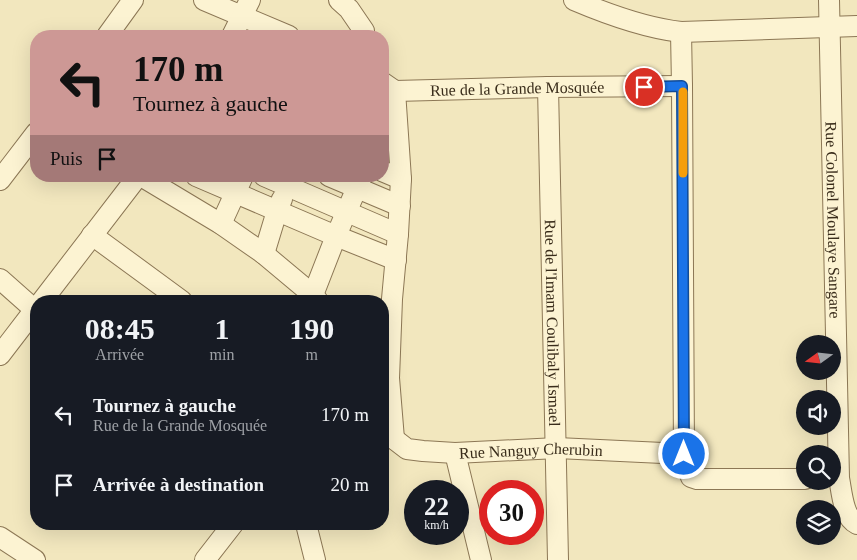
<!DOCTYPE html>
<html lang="fr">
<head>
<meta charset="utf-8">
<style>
	:root { --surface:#171b24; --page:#242831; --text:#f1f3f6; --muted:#9ea1a6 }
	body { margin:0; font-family:Georgia,serif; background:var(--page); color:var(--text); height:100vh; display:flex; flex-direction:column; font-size:19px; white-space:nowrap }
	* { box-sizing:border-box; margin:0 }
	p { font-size:16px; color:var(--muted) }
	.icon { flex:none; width:28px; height:28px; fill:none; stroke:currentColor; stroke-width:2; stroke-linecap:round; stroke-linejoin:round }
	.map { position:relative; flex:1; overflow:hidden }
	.details { position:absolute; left:30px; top:295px; width:359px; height:235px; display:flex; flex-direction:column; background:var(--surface); border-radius:20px; box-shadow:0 5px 20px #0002 }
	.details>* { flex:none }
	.hud { position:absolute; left:30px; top:30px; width:359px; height:152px; border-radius:20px; box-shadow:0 5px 20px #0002; background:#cd9895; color:#111; overflow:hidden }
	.needle { width:32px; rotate:255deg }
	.fabs { position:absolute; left:796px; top:335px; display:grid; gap:10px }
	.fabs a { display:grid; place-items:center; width:45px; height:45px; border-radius:50%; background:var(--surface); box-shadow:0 5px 20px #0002; font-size:25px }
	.speed { position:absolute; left:404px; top:480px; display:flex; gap:10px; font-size:25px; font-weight:700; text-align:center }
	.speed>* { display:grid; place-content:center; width:65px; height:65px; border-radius:50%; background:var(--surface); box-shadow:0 5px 20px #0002; line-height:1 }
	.speed small { font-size:12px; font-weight:400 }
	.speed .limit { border:8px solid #d22; background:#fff; color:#111 }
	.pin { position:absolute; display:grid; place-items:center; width:42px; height:42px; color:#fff; margin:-21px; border:2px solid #fff; border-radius:50%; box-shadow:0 1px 5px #0007 }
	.me { position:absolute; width:55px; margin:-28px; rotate:0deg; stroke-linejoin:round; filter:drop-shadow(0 0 4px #0008) }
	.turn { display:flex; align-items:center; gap:18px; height:105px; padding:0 20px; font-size:22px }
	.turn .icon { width:65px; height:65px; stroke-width:2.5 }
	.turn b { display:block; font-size:35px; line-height:42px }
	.then { display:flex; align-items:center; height:48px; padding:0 20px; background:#0003; gap:10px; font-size:19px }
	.eta { display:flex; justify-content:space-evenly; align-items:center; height:85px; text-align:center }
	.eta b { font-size:30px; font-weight:800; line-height:35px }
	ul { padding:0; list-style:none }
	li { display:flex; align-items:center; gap:15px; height:70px; padding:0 20px }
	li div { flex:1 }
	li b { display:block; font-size:19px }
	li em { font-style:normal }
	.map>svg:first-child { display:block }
</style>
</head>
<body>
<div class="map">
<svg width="857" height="560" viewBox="0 0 857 560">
	<rect width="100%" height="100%" fill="#f2e7be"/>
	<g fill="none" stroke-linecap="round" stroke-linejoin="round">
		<defs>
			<g id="minor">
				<path d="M204 0 289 36"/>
				<path d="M339 0 349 9 364 31"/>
				<path d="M574 0C607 14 646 28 681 32L857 26"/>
				<path id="s1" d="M829 0 839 478C842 493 843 517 857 524"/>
				<path d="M681 32 682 86 684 454 688 469 691 477 697 479H805"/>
				<path d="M107 36 133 0"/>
				<path d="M232 36 250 0"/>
				<path id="s2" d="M382 82 395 91 548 87 682 86"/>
				<path id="s3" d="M548 87 558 560"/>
				<path d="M382 171 401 179"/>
				<path d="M141 176 221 224 264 254 313 295 318 301"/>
				<path d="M196 176 336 236 396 260"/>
				<path d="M264 176 398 234"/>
				<path d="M329 176 400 206"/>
				<path d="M0 180 36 133"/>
				<path d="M221 224 243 176"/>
				<path d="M92 235 182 301"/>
				<path d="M264 254 277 211 282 199"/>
				<path d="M0 279 35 310"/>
				<path d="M313 295 336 236 362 176"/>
				<path d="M42 301 138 176"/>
				<path d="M0 355 36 308"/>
				<path id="s4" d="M382 433 394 439 407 449 423 451 455 453 557 448 684 454"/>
				<path d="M394 439 389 378 392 299 398 234 401 179 395 91"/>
				<path d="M455 453 481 560"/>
				<path d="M306 524 315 560"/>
				<path d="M0 537 35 560"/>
				<path d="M205 560 233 524"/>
			</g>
		</defs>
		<use href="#minor" stroke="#8c7755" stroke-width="22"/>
		<use href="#minor" stroke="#fcf3d2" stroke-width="20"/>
	</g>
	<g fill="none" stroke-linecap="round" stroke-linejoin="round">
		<defs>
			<path id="route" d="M644 87 682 86 684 454"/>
		</defs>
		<use href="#route" stroke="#114b97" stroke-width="12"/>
		<use href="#route" stroke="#1a73e8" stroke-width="9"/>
		<path stroke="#f59e0b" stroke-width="9" d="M683 92V173"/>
	</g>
	<g text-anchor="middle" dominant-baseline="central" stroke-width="4" stroke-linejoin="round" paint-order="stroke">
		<g font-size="16" fill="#3a2d1b" stroke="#f9f0ce">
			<text stroke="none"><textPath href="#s2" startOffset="138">Rue de la Grande Mosquée</textPath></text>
			<text stroke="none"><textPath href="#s1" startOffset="220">Rue Colonel Moulaye Sangare</textPath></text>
			<text stroke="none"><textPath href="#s3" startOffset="236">Rue de l'Imam Coulibaly Ismael</textPath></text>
			<text stroke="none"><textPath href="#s4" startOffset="154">Rue Nanguy Cherubin</textPath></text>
		</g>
	</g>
</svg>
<div class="fabs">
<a><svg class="needle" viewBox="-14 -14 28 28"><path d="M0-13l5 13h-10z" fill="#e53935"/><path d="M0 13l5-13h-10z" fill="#9ea1a6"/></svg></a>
<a><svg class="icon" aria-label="sound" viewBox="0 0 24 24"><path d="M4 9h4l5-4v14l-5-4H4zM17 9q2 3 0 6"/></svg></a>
<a><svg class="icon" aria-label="search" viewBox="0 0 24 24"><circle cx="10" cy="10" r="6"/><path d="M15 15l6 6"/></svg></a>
<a><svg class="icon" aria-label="layers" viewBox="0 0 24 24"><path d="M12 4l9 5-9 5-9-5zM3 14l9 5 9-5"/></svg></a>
</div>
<div class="speed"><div>22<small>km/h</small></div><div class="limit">30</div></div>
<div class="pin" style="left:644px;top:87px;background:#d93025"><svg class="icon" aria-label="arrive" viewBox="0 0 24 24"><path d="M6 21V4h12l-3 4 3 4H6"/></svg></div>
<svg class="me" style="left:684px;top:454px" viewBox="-20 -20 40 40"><circle r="17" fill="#1a73e8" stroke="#fff" stroke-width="3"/><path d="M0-11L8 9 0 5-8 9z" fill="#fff"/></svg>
<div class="hud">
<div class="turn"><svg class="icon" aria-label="left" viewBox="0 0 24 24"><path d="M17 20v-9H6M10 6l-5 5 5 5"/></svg><div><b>170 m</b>Tournez à gauche</div></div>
<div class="then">Puis<svg class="icon" aria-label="arrive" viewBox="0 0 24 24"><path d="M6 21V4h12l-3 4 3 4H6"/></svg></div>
</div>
<section class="details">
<div class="eta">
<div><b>08:45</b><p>Arrivée</p></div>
<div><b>1</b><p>min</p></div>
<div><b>190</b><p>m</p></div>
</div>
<ul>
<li><svg class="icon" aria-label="left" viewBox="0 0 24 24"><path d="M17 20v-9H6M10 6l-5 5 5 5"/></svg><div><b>Tournez à gauche</b><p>Rue de la Grande Mosquée</p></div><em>170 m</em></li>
<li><svg class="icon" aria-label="arrive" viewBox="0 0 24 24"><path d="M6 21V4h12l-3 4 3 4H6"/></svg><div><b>Arrivée à destination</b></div><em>20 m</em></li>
</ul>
</section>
</div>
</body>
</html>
